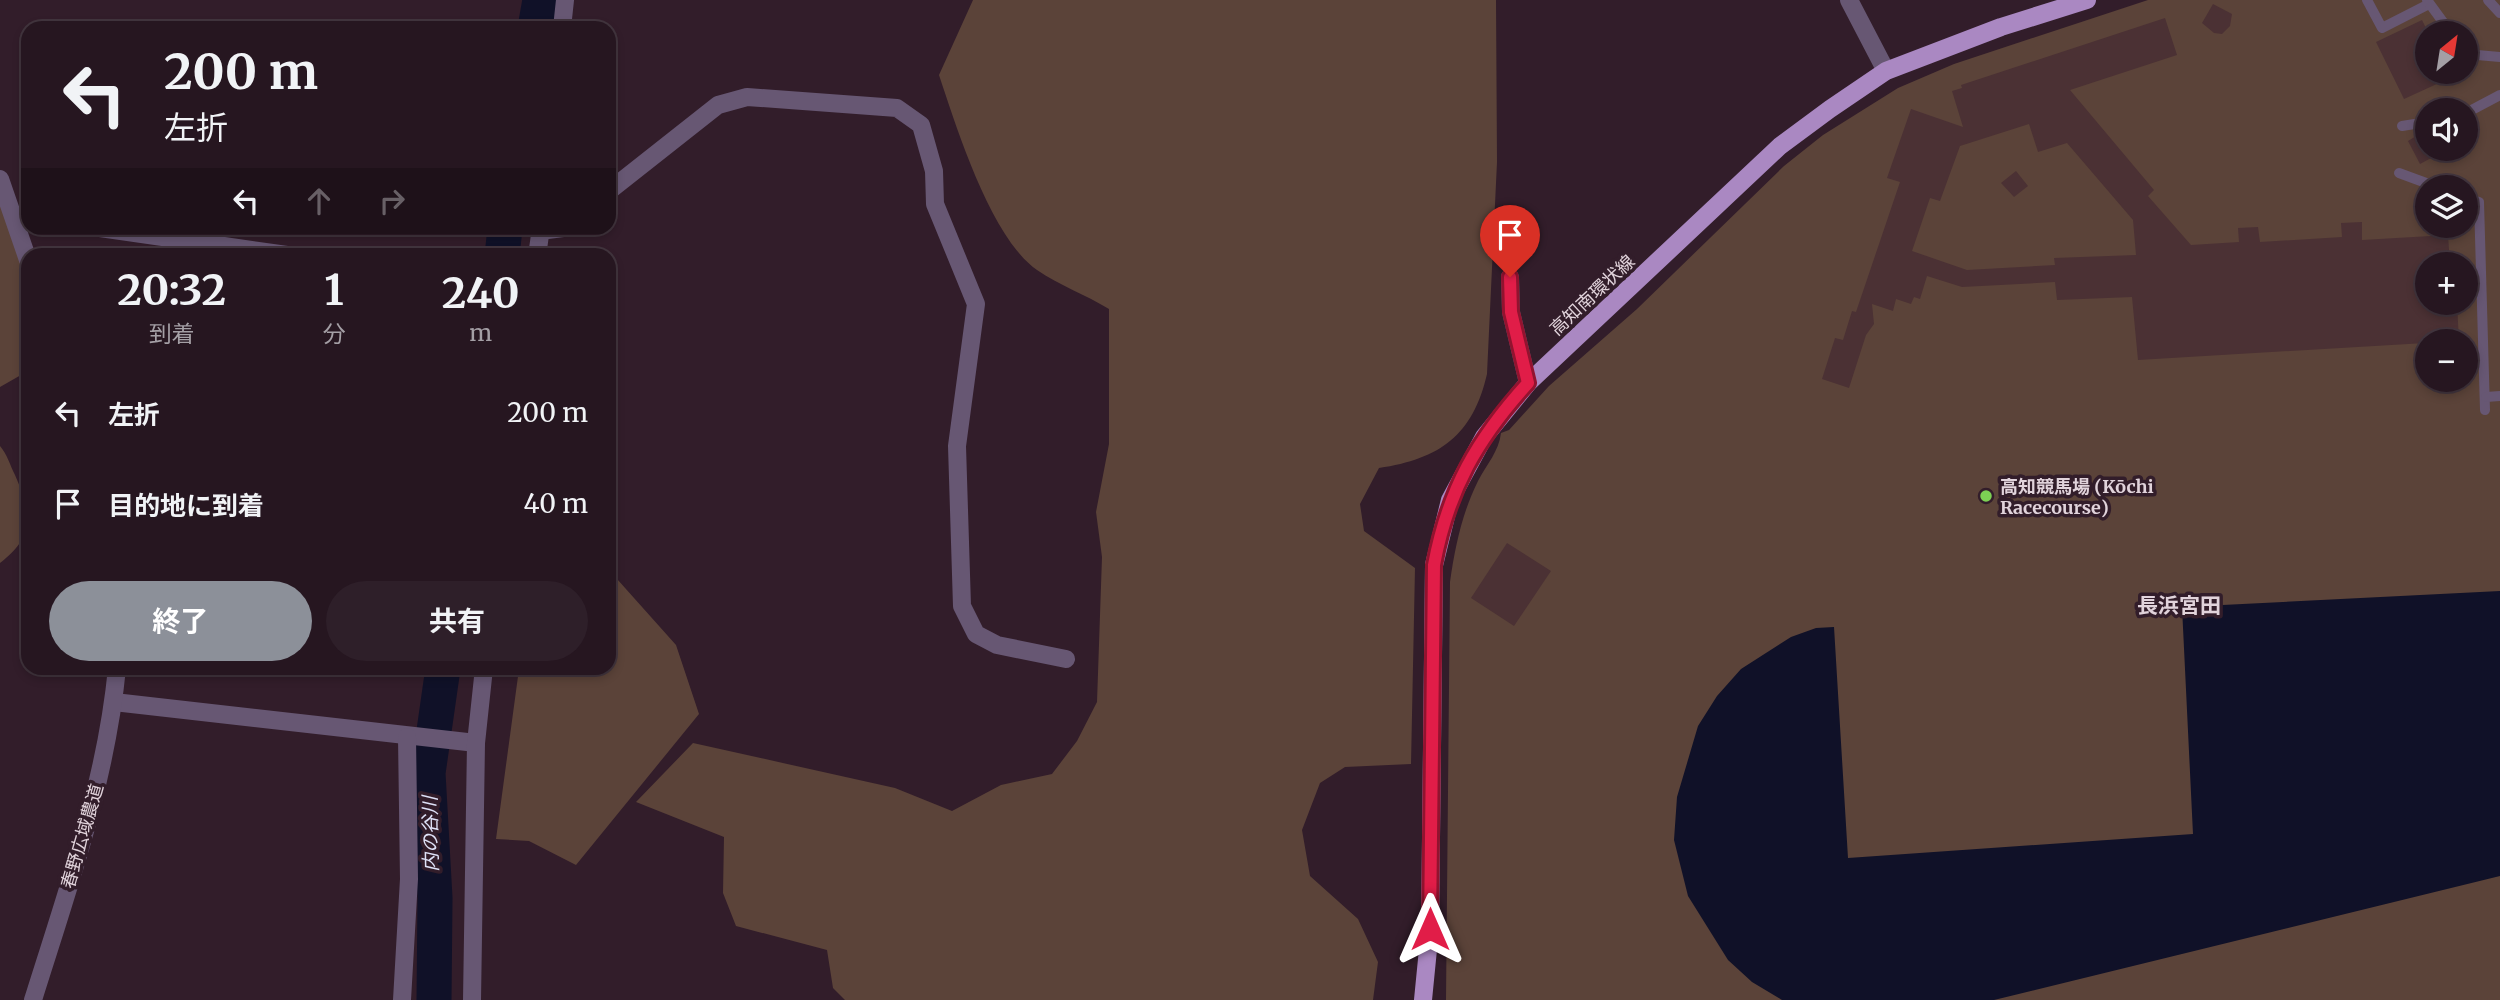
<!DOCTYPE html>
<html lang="ja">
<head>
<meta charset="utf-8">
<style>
	:root { --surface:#261620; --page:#2e1f29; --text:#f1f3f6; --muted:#a49fa5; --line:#42353e; --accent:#8c9099 }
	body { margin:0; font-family:Merriweather,"Noto Sans JP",serif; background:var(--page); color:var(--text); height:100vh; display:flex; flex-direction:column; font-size:26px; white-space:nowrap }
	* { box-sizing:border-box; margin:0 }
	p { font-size:23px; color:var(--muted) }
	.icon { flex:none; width:38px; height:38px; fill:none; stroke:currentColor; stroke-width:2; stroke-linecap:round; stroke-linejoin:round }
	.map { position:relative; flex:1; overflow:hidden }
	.sheet { position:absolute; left:21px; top:248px; width:595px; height:427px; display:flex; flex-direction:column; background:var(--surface); border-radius:21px; box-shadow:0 4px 10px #0003,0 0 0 2px var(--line) }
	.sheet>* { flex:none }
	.banner { position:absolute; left:21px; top:21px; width:595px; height:214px; border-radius:21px; box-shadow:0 4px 10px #0003,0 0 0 2px var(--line); background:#261620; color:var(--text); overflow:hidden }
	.needle { width:46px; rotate:30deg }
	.buttons { position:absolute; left:2415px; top:21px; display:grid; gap:14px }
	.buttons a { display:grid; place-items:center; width:63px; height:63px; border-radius:50%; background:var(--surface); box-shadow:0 4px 10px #0003,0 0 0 2px var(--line); font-size:35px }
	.pin { position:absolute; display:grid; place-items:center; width:60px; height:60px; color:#fff; margin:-72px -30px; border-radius:50% 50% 50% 0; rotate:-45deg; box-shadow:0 0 7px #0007 }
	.pin .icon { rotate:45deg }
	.me { position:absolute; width:77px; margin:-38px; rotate:0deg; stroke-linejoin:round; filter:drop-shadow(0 0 5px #0008) }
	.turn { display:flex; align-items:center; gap:24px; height:147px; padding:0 28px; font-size:32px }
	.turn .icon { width:91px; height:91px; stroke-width:2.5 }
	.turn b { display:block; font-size:49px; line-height:60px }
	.lanes { display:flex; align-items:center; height:66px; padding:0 28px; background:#0003; justify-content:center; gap:35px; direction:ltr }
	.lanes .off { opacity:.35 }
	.eta { display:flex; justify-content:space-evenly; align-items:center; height:119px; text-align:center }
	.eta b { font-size:42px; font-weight:700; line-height:49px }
	.button { display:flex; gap:14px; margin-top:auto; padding:14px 28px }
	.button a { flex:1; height:80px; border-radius:42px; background:var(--accent); color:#fff; font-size:28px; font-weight:700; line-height:80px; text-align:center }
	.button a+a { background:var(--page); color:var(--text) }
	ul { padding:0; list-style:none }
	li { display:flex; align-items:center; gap:21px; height:91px; padding:0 28px }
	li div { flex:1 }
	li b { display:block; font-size:26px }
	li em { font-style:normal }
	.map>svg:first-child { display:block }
</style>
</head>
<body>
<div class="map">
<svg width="2500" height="1000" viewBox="0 0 2500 1000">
	<rect width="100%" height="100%" fill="#321d2a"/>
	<g fill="#5b4339" fill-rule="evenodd">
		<path d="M973 0H1496L1497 162 1487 374C1473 435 1440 459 1379 468L1360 504 1364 531 1415 568 1411 764 1345 767 1320 783 1302 830 1310 876 1358 919 1378 962 1373 1000H845L833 988 827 950 736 926 723 893 724 837 636 802 693 743 895 788 952 811 1001 785 1052 774 1077 741 1097 702 1102 557 1096 512 1109 444V309C1086 295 1059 285 1037 270 991 238 957 129 939 75Z"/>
		<path d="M2148 0H2500V1000H1446L1450 582C1455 547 1462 513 1478 481 1487 464 1499 451 1501 433L1509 430 1549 386 1637 309 1784 166 1823 135 1898 88 1954 64ZM2427 33H2466V72H2427ZM2427 110H2466V149H2427ZM2427 187H2466V226H2427ZM2427 264H2466V303H2427ZM2427 341H2466V380H2427Z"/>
		<path d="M0 202 16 236 28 279V371L0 387Z"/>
		<path d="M0 446C7 454 10 465 15 475 32 514 36 535 0 563Z"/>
		<path d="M609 570 676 645 699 714 576 865 529 841 496 839 519 669 609 668Z"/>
	</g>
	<path fill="#101128" d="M2500 591V876L1994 1000H1782L1752 982 1728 960 1688 896 1674 840 1677 797 1698 726 1717 696 1741 669 1791 637 1816 628 1834 627 1848 858 2193 834 2182 607Z"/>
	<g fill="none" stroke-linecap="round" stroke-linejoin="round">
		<g stroke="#101128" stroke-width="35">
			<path d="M535 28 540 0"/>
			<path d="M502 256 505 228"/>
			<path d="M434 1000 435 898 428 773 443 668"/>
		</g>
	</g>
	<g fill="#4b3134" fill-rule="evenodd">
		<path d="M2213 4 2232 14 2230 26 2222 34 2214 33 2202 23Z"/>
		<path d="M2165 18 2177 55 2070 90 2154 190 2148 196 2191 245 2239 242 2238 228 2258 227 2260 242 2342 237 2341 223 2362 222V240L2448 235 2450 264H2427V303H2457L2459 341 2138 360 2132 297 2057 300 2055 282 1962 287 1927 276 1920 299 1914 297 1911 304 1896 299 1893 311 1872 304 1874 324 1866 335 1849 388 1822 379 1835 338 1843 340 1852 311 1856 312 1900 182 1887 178 1911 109 1963 127 1952 91 1962 88 1961 85ZM2029 124 2038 152 2067 143 2133 220 2136 255 2054 258 2055 265 1967 270 1912 251 1930 198 1940 201 1960 146Z"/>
		<path d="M2422 20 2427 30V72H2463L2404 99 2376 42Z"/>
		<path d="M2421 133 2433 157 2420 164 2408 141Z"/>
		<path d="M2016 171 2028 186 2014 197 2001 183Z"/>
		<path d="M1507 543 1551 571 1514 626 1471 598Z"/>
	</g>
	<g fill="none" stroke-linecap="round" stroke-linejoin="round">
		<g stroke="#675773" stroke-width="10">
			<path d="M2367 0 2382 28 2429 4"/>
			<path d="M2427 0 2451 33"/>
			<path d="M2488 0 2500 13"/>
			<path d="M2466 54 2500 57"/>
			<path d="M2466 113 2500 95"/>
			<path d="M2402 126 2427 122"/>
			<path d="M2399 173 2437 187"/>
			<path d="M2466 198 2479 202 2485 410"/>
			<path d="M2486 397 2500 396"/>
		</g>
		<g stroke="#675773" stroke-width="18">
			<path d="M1849 0 1886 71"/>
			<path d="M562 28 565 0"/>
			<path d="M609 191 718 105 747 97 897 108 921 125 934 171 935 204 976 304 957 446 962 606 976 634 997 645 1066 659"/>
			<path d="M14 217 28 218"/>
			<path d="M100 228 294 256"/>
			<path d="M540 231 563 228"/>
			<path d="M537 256 541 228"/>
			<path d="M1510 277 1511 312 1528 383"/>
			<path d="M114 702 476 743"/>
			<path d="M402 1000 409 879 407 737"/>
			<path d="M472 1000 476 743 484 668"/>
		</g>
		<g stroke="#675773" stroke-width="18">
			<path d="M0 179 28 260"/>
			<path d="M33 1000C67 891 106 783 117 668"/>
		</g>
		<path stroke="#aa88c2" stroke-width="18" d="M1423 1000 1430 929 1434 565 1450 500 1484 437 1528 383 1780 146 1830 109 1886 71 2001 27 2087 0"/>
	</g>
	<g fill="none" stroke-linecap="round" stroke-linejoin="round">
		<defs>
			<path id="route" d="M1430 929 1434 565C1448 490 1477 439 1528 383L1511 312 1510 277"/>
		</defs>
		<use href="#route" stroke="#92132f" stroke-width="18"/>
		<use href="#route" stroke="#e11d48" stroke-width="12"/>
	</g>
	<circle fill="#7cd154" stroke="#321d2a" stroke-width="2.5" cx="1986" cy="496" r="7"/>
	<g text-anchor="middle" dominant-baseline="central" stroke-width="7" stroke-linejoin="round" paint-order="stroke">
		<g font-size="18" fill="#e1d3db" stroke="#321d2a">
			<text transform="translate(1592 295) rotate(-43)">高知南環状線</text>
			<text transform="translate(82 836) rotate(-74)">春野広域農道</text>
		</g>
		<g font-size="18" font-weight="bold" fill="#e1d3db" stroke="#321d2a" text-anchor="start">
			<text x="2000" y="486">高知競馬場 (Kōchi<tspan x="2000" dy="21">Racecourse)</tspan></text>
		</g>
		<g font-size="19" font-style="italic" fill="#dfe2f8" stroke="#321d2a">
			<text transform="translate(430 834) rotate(-91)">内の谷川</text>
		</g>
		<g font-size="21" font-weight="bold" fill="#e1d3db" stroke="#321d2a">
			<text x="2179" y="605">長浜宮田</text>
		</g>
	</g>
</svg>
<div class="buttons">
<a><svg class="needle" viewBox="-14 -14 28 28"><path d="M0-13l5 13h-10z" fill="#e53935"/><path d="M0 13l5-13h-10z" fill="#a49fa5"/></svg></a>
<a><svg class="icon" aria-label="sound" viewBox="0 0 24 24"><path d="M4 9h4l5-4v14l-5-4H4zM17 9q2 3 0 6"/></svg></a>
<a><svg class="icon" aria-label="layers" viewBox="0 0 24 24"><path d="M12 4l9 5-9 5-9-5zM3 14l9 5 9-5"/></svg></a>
<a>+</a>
<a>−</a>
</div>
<div class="pin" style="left:1510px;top:277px;background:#d93025"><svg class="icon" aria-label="arrive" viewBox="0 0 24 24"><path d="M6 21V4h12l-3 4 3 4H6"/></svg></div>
<svg class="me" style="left:1430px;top:929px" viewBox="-20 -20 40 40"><path d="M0-17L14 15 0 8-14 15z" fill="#e11d48" stroke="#fff" stroke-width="4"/></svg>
<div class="banner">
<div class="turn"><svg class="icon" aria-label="left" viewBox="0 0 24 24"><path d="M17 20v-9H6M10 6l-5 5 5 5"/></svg><div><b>200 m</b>左折</div></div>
<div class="lanes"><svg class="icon" aria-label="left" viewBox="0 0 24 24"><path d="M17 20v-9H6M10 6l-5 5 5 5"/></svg><svg class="icon off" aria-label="ahead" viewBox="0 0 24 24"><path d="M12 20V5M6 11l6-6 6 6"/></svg><svg class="icon off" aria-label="right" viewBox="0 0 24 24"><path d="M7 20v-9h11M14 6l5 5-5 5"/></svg></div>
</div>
<section class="sheet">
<div class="eta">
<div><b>20:32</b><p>到着</p></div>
<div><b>1</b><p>分</p></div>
<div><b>240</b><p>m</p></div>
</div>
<ul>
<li><svg class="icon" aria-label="left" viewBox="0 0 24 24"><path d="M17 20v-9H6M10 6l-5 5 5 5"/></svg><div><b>左折</b></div><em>200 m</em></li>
<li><svg class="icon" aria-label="arrive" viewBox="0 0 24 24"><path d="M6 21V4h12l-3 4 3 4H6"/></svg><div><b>目的地に到着</b></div><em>40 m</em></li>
</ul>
<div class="button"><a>終了</a><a>共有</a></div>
</section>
</div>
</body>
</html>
